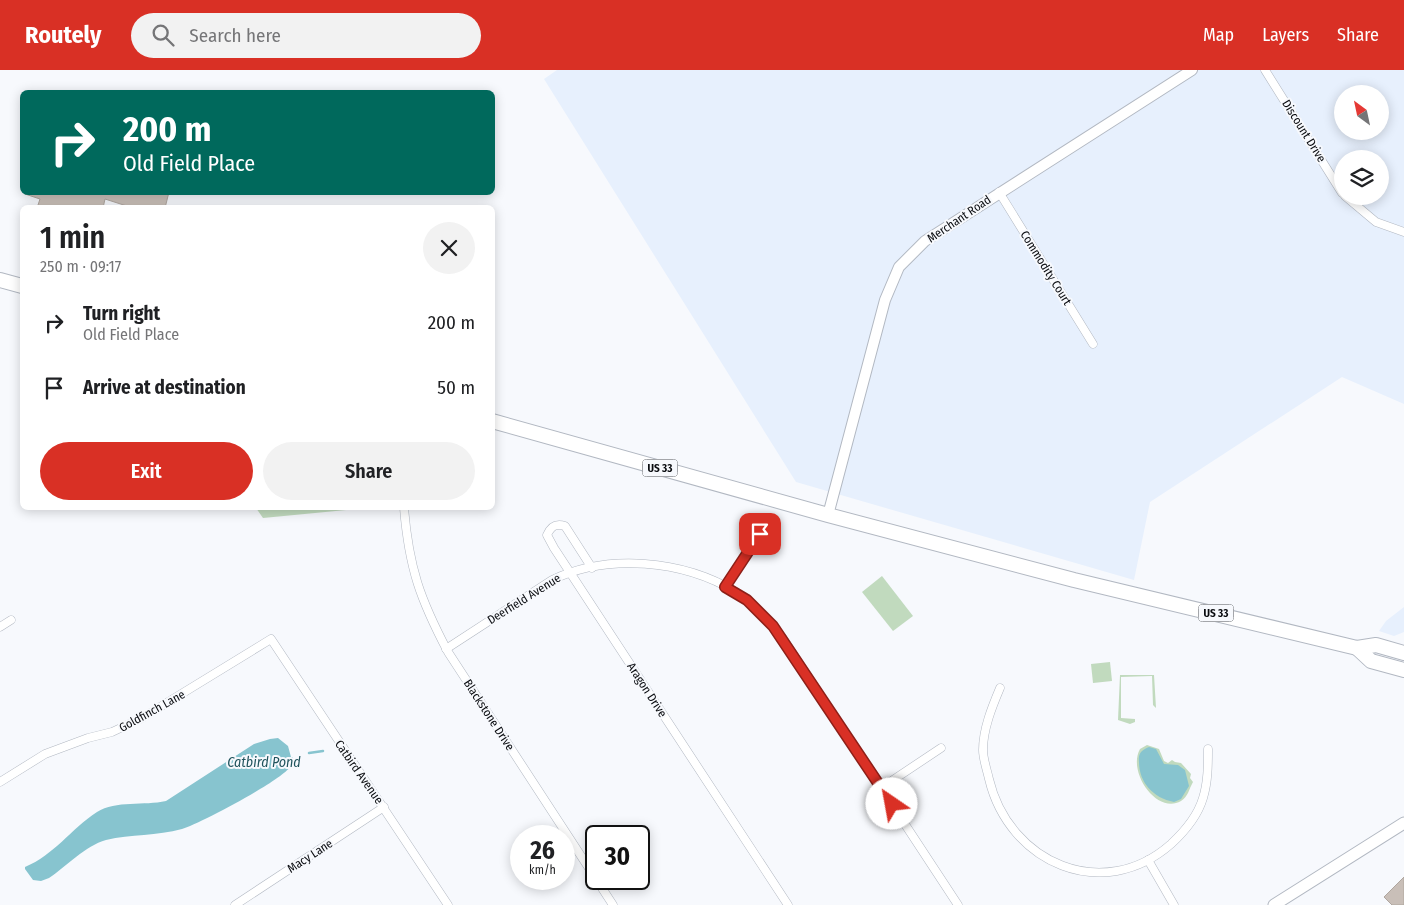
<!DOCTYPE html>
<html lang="en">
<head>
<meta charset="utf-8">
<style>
	:root { --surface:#fff; --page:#f2f2f2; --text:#202124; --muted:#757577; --accent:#d93025 }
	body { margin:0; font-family:"Fira Sans Condensed",sans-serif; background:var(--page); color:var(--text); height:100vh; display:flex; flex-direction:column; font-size:19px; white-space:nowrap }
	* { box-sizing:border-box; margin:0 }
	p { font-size:16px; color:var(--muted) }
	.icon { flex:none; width:28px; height:28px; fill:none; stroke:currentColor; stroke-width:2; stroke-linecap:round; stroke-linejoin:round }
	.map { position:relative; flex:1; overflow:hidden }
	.side { position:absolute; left:20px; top:135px; width:475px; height:305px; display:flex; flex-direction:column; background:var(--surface); border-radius:8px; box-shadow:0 2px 12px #0003 }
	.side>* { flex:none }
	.top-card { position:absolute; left:20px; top:20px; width:475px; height:105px; border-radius:8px; box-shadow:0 2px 12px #0003; background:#00695c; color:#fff; overflow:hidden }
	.needle { width:32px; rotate:327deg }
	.tools { position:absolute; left:1334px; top:15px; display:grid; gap:10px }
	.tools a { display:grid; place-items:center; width:55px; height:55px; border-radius:50%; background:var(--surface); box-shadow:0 2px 12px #0003; font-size:25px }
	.speed { position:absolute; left:510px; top:755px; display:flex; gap:10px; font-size:25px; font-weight:700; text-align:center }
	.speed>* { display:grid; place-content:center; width:65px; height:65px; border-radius:50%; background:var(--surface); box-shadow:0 2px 12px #0003; line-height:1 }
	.speed small { font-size:12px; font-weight:400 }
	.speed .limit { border:2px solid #111; border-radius:8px; background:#fff; color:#111 }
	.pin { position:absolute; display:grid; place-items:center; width:42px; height:42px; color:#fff; margin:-21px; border-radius:10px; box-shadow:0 2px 8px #0006 }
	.me { position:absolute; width:55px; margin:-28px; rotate:327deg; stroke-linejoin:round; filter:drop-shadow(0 0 4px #0008) }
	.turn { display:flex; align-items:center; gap:18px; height:105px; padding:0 20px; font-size:22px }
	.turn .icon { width:65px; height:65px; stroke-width:2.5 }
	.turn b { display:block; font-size:35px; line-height:42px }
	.round { display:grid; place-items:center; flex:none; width:52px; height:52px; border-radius:26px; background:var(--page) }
	.summary { display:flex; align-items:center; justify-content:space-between; height:85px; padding:0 20px }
	h1 { font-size:30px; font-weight:600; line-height:38px }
	.primary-button { display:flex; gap:10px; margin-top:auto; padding:10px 20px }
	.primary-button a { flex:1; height:58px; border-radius:30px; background:var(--accent); color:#fff; font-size:20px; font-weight:600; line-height:58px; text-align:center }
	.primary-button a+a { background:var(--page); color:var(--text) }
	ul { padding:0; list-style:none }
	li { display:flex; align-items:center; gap:15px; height:65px; padding:0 20px }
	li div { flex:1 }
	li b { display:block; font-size:19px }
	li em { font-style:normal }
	header { display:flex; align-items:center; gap:30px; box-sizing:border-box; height:70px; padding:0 25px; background:var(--accent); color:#fff }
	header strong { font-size:24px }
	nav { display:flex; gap:28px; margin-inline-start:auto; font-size:18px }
	.search { width:350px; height:45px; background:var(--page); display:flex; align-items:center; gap:12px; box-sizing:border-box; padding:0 18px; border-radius:28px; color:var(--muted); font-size:19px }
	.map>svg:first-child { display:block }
</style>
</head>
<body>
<header>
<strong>Routely</strong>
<div class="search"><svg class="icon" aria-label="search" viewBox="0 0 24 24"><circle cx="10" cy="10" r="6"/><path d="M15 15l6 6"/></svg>Search here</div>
<nav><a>Map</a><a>Layers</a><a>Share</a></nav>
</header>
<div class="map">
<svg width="1404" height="835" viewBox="0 0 1404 835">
	<rect width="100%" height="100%" fill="#f7f9fd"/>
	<g fill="#e7f0fd" fill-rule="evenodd">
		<path d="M557 0H1404V334L1342 307 1150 432 1134 510 796 412 544 9ZM1342 24H1380V61H1342ZM1342 89H1380V126H1342Z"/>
		<path d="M1404 537V562L1394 566 1379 561 1386 551Z"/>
	</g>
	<g fill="#c1dabe">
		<path d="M256 438H255H367L263 448Z"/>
		<path d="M882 506 913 546 893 561 862 522Z"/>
		<path d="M1110 592 1112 611 1093 613 1091 594Z"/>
		<path d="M1120 605H1154L1156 638 1153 635 1152 606 1121 607V648L1135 649V652L1130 654 1118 650Z"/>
		<path d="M1147 675 1159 679 1164 691 1168 693 1172 690 1175 692 1181 693 1191 704 1190 708 1193 712C1189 719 1188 727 1181 731 1157 745 1127 702 1140 679Z"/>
	</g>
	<g fill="#87c4cf">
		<path d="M278 668 288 676 291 687H293C291 690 292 693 290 697 282 710 198 755 182 759 157 766 131 764 106 770 85 776 67 796 49 808L41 811 33 810 25 799V797C54 785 71 759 97 742 116 730 144 736 166 731L254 674 270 669Z"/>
		<path d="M1149 677 1156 679 1164 694 1178 695 1185 700 1189 716 1181 729 1174 732C1153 728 1139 712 1139 692 1138 684 1141 680 1149 677Z"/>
	</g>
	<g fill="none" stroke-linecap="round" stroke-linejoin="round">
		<path stroke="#87c4cf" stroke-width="2.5" d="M309 683 323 681"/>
	</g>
	<g fill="#c9bfb8" stroke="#afa69f">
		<path d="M25 122H169L165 138H133L105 129 103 138H37L40 129 25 124Z"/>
		<path d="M1404 807V835H1392L1384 827Z"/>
	</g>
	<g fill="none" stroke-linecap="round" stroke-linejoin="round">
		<defs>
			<g id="minor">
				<path d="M1265 0 1342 123"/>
				<path d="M999 122 1093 274"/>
				<path d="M1345 126 1376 152 1404 162"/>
				<path d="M404 438C409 498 420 529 448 582L613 835"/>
				<path d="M592 498 565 456C556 453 551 456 547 465L554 478 788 835"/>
				<path d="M725 517 760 464"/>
				<path d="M0 557 11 550"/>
				<path d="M446 579 552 510C608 483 683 490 736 522 753 533 769 551 782 567L958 835"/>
				<path d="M1000 618C992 637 983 659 983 680 983 689 987 700 989 709 1009 793 1103 834 1171 774 1184 762 1198 745 1203 728 1208 712 1208 695 1208 679"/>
				<path d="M0 712 45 684 88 668 112 662 142 648 271 569 448 835"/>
				<path d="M881 718 941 678"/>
				<path d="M1148 790 1174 835"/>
				<path d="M235 835 384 737"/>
			</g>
			<path id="tertiary" d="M828 445 885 230 899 197 925 171 1192 0"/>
			<path id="secondary" d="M1274 835 1404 753"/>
			<g id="trunk">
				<path d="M0 210 22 216"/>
				<path d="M492 351 828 445 1074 510 1357 578 1376 575 1404 583"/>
				<path d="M1357 578 1371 591 1404 600"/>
			</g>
		</defs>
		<use href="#minor" stroke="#b2b8c2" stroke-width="9"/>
		<use href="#tertiary" stroke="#b2b8c2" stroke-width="12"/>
		<use href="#secondary" stroke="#b2b8c2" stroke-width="13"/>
		<use href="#trunk" stroke="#b2b8c2" stroke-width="16"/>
		<use href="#minor" stroke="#fff" stroke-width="8"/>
		<use href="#tertiary" stroke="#fff" stroke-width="10"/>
		<use href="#secondary" stroke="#fff" stroke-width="11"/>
		<use href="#trunk" stroke="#fff" stroke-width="14"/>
	</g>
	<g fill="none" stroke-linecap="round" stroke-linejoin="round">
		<defs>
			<path id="route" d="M760 464 725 517 747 530 773 556 892 734"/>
		</defs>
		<use href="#route" stroke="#8d1f18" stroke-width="12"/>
		<use href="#route" stroke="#d93025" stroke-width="9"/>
	</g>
	<g text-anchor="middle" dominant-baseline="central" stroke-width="4" stroke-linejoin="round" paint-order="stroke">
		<g fill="#f7f9fd" stroke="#505256" stroke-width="1">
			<rect x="642.5" y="389.5" width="35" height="17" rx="4"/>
			<rect x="1198.5" y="534.5" width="35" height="17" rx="4"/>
		</g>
		<g font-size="11" font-weight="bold" fill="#090b0f">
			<text x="660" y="398">US 33</text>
			<text x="1216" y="543">US 33</text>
		</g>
		<g font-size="12" fill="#090b0f" stroke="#f7f9fd">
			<text transform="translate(1304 61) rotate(58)">Discount Drive</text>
			<text transform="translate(959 149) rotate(-34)">Merchant Road</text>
			<text transform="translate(1046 198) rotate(58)">Commodity Court</text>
			<text transform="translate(524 529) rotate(-32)">Deerfield Avenue</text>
			<text transform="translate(647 620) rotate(57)">Aragon Drive</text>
			<text transform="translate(152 641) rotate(-29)">Goldfinch Lane</text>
			<text transform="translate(489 645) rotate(57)">Blackstone Drive</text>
			<text transform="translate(359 702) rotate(55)">Catbird Avenue</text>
			<text transform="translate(310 786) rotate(-33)">Macy Lane</text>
		</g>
		<g font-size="14" font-style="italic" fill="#1f535c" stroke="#f7f9fd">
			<text x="264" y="692">Catbird Pond</text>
		</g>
	</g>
</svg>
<div class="tools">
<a><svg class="needle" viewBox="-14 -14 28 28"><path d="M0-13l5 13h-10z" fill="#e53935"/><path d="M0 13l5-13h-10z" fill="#757577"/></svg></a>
<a><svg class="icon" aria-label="layers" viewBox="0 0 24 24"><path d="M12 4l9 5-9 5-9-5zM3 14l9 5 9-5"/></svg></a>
</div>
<div class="speed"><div>26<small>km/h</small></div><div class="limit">30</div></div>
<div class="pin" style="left:760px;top:464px;background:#d93025"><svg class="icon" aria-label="arrive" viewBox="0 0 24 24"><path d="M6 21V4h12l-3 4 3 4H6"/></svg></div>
<svg class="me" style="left:892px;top:734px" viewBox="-20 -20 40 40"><circle r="19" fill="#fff"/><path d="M0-13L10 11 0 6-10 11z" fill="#d93025"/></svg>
<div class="top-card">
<div class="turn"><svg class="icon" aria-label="right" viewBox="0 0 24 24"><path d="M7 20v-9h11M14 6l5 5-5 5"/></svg><div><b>200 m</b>Old Field Place</div></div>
</div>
<section class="side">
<div class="summary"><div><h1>1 min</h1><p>250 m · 09:17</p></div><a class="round"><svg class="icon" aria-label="close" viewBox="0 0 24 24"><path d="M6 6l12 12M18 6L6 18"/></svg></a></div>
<ul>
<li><svg class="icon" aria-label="right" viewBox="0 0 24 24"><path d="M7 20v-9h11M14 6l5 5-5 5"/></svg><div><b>Turn right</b><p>Old Field Place</p></div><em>200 m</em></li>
<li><svg class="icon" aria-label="arrive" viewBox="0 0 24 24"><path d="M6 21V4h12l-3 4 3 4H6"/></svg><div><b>Arrive at destination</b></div><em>50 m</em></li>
</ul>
<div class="primary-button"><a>Exit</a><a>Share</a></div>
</section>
</div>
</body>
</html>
